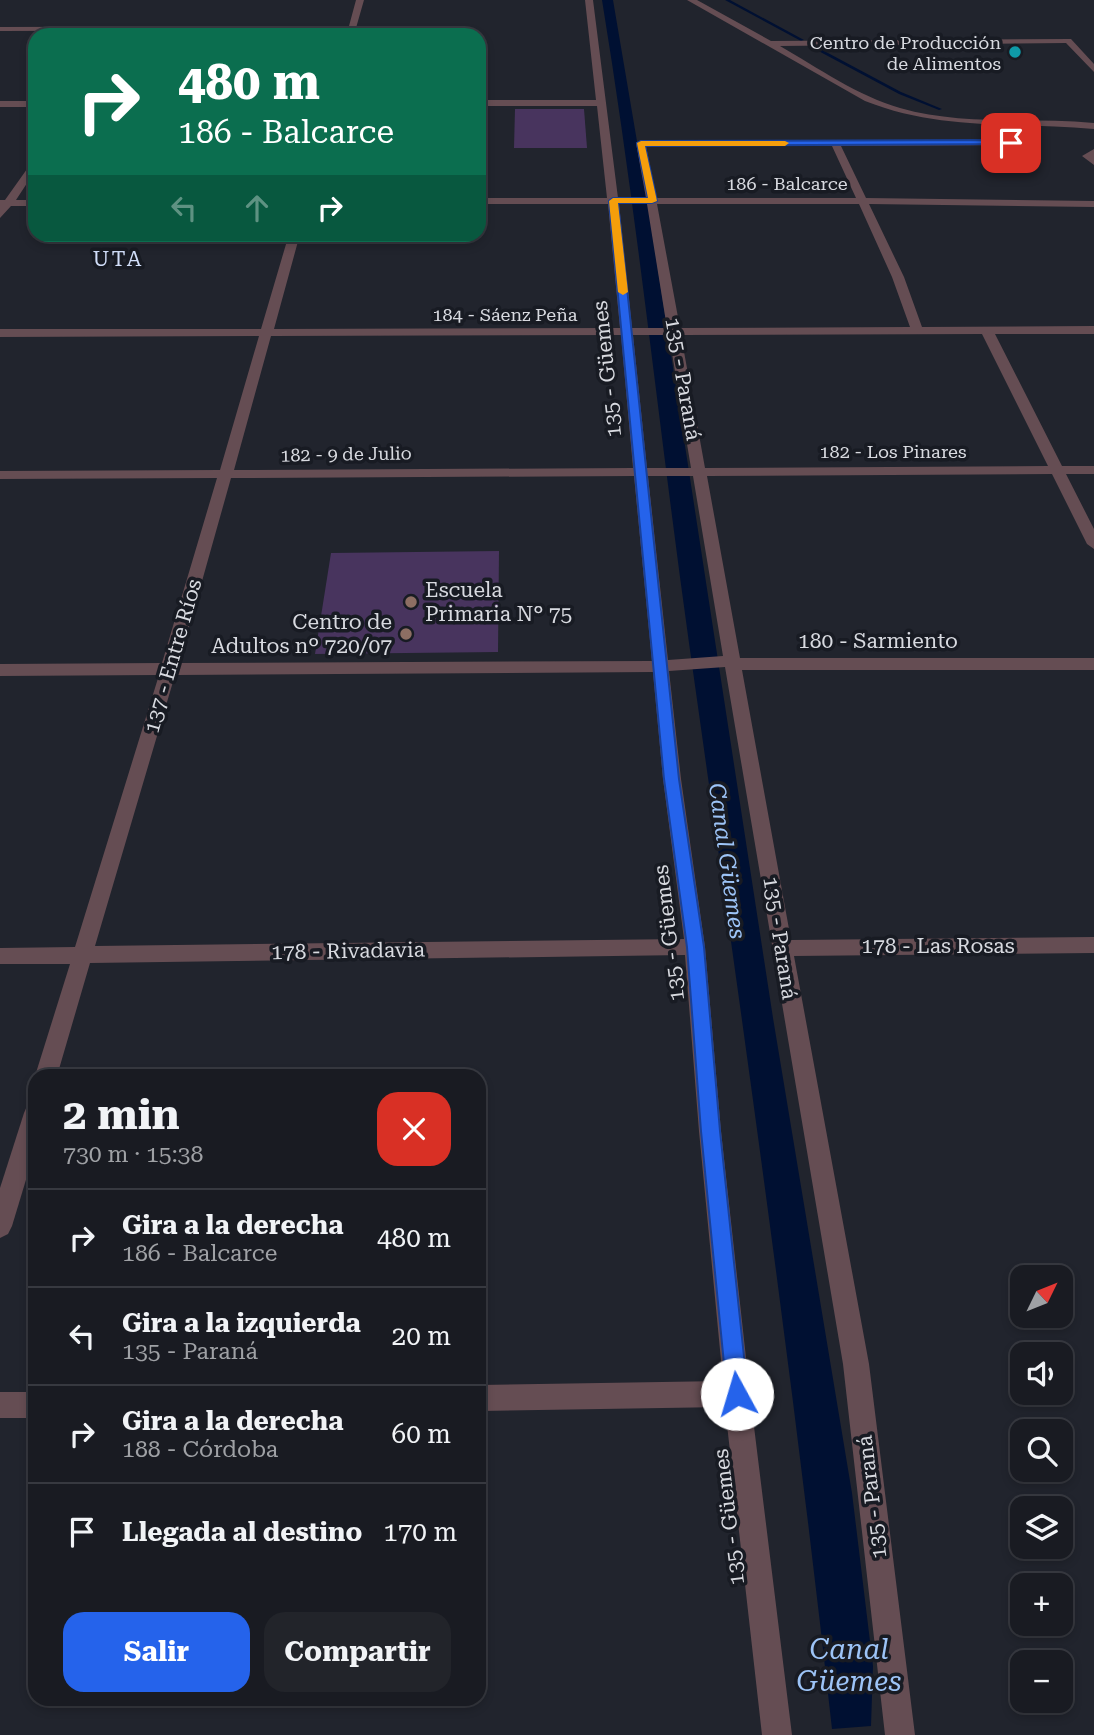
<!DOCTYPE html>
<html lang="es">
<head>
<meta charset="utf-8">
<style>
	:root { --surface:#191b22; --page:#22242a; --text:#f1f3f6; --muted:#9fa1a5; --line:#373940; --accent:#2563eb }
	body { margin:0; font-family:"Roboto Serif",serif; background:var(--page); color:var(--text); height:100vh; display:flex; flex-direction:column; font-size:26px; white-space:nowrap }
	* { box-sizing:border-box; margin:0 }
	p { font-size:23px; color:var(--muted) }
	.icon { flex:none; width:38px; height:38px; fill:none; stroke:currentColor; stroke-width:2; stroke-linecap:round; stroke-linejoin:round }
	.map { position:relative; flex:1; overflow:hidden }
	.details { position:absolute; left:28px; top:1069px; width:458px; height:637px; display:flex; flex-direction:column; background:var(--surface); border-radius:21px; box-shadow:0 4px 10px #0003,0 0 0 2px var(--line) }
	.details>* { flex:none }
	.top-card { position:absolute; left:28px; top:28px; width:458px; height:214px; border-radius:21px; box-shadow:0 4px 10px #0003,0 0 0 2px var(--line); background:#0b6e4f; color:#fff; overflow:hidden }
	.needle { width:46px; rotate:47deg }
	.fabs { position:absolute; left:1010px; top:1265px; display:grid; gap:14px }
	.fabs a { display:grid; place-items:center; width:63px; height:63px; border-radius:14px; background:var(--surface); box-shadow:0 4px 10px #0003,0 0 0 2px var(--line); font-size:35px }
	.pin { position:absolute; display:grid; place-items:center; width:60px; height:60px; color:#fff; margin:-30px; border-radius:14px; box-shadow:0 4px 10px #0006 }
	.me { position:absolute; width:77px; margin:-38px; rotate:354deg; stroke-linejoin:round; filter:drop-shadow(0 0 5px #0008) }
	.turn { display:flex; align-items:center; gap:24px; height:147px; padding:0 35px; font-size:32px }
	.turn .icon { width:91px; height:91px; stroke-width:2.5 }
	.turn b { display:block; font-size:49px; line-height:60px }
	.lanes { display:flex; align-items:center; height:66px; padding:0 35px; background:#0003; justify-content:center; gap:35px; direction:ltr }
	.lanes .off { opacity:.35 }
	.round { display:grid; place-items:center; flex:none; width:74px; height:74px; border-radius:21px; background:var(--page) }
	.summary { display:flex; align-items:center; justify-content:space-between; height:119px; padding:0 35px }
	h1 { font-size:42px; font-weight:700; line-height:52px }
	.cta { display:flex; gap:14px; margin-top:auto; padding:14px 35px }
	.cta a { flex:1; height:80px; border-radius:21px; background:var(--accent); color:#fff; font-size:28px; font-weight:700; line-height:80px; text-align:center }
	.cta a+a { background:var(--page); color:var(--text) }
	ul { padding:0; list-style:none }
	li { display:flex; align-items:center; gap:21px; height:98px; padding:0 35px; border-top:2px solid var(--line) }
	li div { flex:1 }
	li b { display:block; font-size:26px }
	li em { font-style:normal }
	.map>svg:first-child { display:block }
</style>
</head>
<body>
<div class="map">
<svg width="1094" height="1735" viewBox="0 0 1094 1735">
	<rect width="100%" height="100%" fill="#21242d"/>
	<path fill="#001032" d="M602 0H613L650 218 773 1018 852 1493 873 1666 871 1726 832 1729C792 1366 740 1005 689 643 659 429 637 213 602 0Z"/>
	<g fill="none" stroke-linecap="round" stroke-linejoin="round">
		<g fill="#001032" fill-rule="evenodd">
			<path d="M725 0H730L804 40 801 41Z"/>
			<path d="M811 45H813L901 92 942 109 939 110 899 94 811 47Z"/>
		</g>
	</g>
	<g fill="#48345e">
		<path d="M515 109H584L587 148H514Z"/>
		<path d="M499 551 498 652 315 654 331 553Z"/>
	</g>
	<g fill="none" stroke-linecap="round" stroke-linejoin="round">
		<g fill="#654d53" fill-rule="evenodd">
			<path d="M356 0H364L354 35H346L347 30 0 31V27L349 26Z"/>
			<path d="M585 0H593L618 198H646L636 143 641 140H1011L1014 141V145L841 146 866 198 1094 201V207L869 204 904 277 922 327 1094 326V334H995L1062 466H1094V474H1066L1094 529V549L1087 544 1052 474 707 476 740 658H1094V670H742L791 940 1094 937V953L794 956 869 1364 915 1735H885L843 1364 725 667 669 671 681 779 705 947 721 1131 750 1394 792 1735H762L725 1407 480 1411V1385L723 1381 699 1131 685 955 90 963 57 1076H35L70 964H0V948L75 947 159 675 0 676V664L162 663 217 478 0 479V471L220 470 259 336 0 337V329H261L289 234H300L274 329 620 328 608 204H480V198H607L597 106H480V100H596ZM646 146H832L856 198H656ZM619 204H647L667 328H632ZM657 204H859L892 277 910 327 680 328ZM982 334 1048 466 705 468 681 335ZM621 335 633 468 234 470 271 336ZM633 335H669L691 468H647ZM634 476 652 661 179 663 231 478ZM648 476H693L723 656 668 660ZM653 672 663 779 684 939 95 946 175 675Z"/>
			<path d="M687 0H697L771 41 1071 39 1094 64V72L1066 43 780 46C818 68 858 96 900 108 962 126 1030 117 1094 123V129C1014 122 941 131 865 101Z"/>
			<rect x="0" y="101" width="35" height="6"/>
			<path d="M1094 149V165L1082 156Z"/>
			<path d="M35 161V171L16 200H35V206H11L0 218V200H5L32 162Z"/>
			<path d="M35 1103V1150L12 1226 8 1234 0 1238V1188L24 1113 27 1106Z"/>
			<rect x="0" y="1392" width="35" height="26"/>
		</g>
	</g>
	<path fill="#2563eb" stroke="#184099" stroke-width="2" d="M1011 140 1013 144 645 146 657 201 652 203H618L679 779 704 947 720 1131 748 1394 745 1402 737 1405 730 1402 727 1394 701 1131 687 947 664 779 609 201 613 198H648L637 143 641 141Z"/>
	<path fill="#f59e0b" d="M641 141H785L789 143 785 146H645L657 201 652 203H618L628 292 623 295 618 292 609 201 613 198H648L637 143Z"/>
	<circle fill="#0f9aa8" stroke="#181b23" stroke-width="2.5" cx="1015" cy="52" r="7"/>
	<g fill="#8d6e63" stroke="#181b23" stroke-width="2.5">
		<circle cx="411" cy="602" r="7"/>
		<circle cx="406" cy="634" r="7"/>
	</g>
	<g text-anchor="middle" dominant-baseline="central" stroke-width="7" stroke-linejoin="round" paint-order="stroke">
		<g font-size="18" fill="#d8dae0" stroke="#181b23" text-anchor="end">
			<text x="1001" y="42">Centro de Producción<tspan x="1001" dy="21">de Alimentos</tspan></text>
		</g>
		<g font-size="18" fill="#d8dae0" stroke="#181b23">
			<text x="787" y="183">186 - Balcarce</text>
			<text x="505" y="314">184 - Sáenz Peña</text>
			<text x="893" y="451">182 - Los Pinares</text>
			<text transform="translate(346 454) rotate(-1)">182 - 9 de Julio</text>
		</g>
		<g font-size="21" letter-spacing="2" fill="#d1def9" stroke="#181b23">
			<text x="118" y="259">UTA</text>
		</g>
		<g font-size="21" fill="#d8dae0" stroke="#181b23">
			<text transform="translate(607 369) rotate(-96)">135 - Güemes</text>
			<text transform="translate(683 379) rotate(80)">135 - Paraná</text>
			<text x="878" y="641">180 - Sarmiento</text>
			<text transform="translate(173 656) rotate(-74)">137 - Entre Ríos</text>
			<text transform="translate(669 933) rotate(-97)">135 - Güemes</text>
			<text transform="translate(780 938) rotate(81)">135 - Paraná</text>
			<text x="938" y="946">178 - Las Rosas</text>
			<text transform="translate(348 951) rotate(-1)">178 - Rivadavia</text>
			<text transform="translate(872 1497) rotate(-97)">135 - Paraná</text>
			<text transform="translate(729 1517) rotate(-97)">135 - Güemes</text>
		</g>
		<g font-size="21" fill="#d8dae0" stroke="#181b23" text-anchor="start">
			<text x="425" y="590">Escuela<tspan x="425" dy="24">Primaria N° 75</tspan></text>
			<text x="392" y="622" text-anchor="end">Centro de<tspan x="392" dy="24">Adultos nº 720/07</tspan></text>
		</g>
		<g font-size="23" font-style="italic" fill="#9dc4f7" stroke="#181b23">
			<text transform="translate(727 861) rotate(82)">Canal Güemes</text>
		</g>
		<g font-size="28" font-style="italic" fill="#9dc4f7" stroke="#181b23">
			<text x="849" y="1649">Canal<tspan x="849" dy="32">Güemes</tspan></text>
		</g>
	</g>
</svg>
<div class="fabs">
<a><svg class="needle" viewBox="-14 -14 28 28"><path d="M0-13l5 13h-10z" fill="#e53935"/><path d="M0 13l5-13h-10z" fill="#9fa1a5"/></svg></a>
<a><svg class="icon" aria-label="sound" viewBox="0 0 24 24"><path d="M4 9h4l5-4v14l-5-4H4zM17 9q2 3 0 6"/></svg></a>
<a><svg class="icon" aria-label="search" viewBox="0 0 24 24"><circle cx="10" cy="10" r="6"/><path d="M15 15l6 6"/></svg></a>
<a><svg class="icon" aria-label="layers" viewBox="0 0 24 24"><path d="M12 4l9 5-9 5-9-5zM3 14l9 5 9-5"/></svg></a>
<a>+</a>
<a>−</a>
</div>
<div class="pin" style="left:1011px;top:143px;background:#d93025"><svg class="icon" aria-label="arrive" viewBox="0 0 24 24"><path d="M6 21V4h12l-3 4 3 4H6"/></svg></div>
<svg class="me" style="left:737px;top:1394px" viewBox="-20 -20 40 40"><circle r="19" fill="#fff"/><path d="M0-13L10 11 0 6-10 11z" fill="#2563eb"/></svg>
<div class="top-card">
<div class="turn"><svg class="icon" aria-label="right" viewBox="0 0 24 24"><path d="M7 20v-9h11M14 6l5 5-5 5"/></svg><div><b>480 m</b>186 - Balcarce</div></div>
<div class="lanes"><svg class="icon off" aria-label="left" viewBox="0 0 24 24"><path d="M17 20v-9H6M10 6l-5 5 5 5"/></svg><svg class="icon off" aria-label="ahead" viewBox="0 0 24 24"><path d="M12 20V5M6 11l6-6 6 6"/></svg><svg class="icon" aria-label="right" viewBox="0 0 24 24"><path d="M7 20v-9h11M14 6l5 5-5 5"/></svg></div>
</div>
<section class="details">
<div class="summary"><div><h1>2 min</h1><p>730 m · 15:38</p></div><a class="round" style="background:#d93025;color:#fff"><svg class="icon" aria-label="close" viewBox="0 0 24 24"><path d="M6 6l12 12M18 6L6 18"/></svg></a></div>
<ul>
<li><svg class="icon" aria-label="right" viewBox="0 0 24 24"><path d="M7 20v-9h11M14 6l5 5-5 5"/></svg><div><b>Gira a la derecha</b><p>186 - Balcarce</p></div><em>480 m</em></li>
<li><svg class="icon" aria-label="left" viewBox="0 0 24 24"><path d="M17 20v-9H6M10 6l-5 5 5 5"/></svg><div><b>Gira a la izquierda</b><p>135 - Paraná</p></div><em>20 m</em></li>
<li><svg class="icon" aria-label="right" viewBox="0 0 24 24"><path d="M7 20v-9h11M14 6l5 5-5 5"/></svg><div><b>Gira a la derecha</b><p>188 - Córdoba</p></div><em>60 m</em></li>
<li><svg class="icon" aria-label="arrive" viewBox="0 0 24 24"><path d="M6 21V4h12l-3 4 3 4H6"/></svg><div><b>Llegada al destino</b></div><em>170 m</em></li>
</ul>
<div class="cta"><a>Salir</a><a>Compartir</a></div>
</section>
</div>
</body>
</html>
